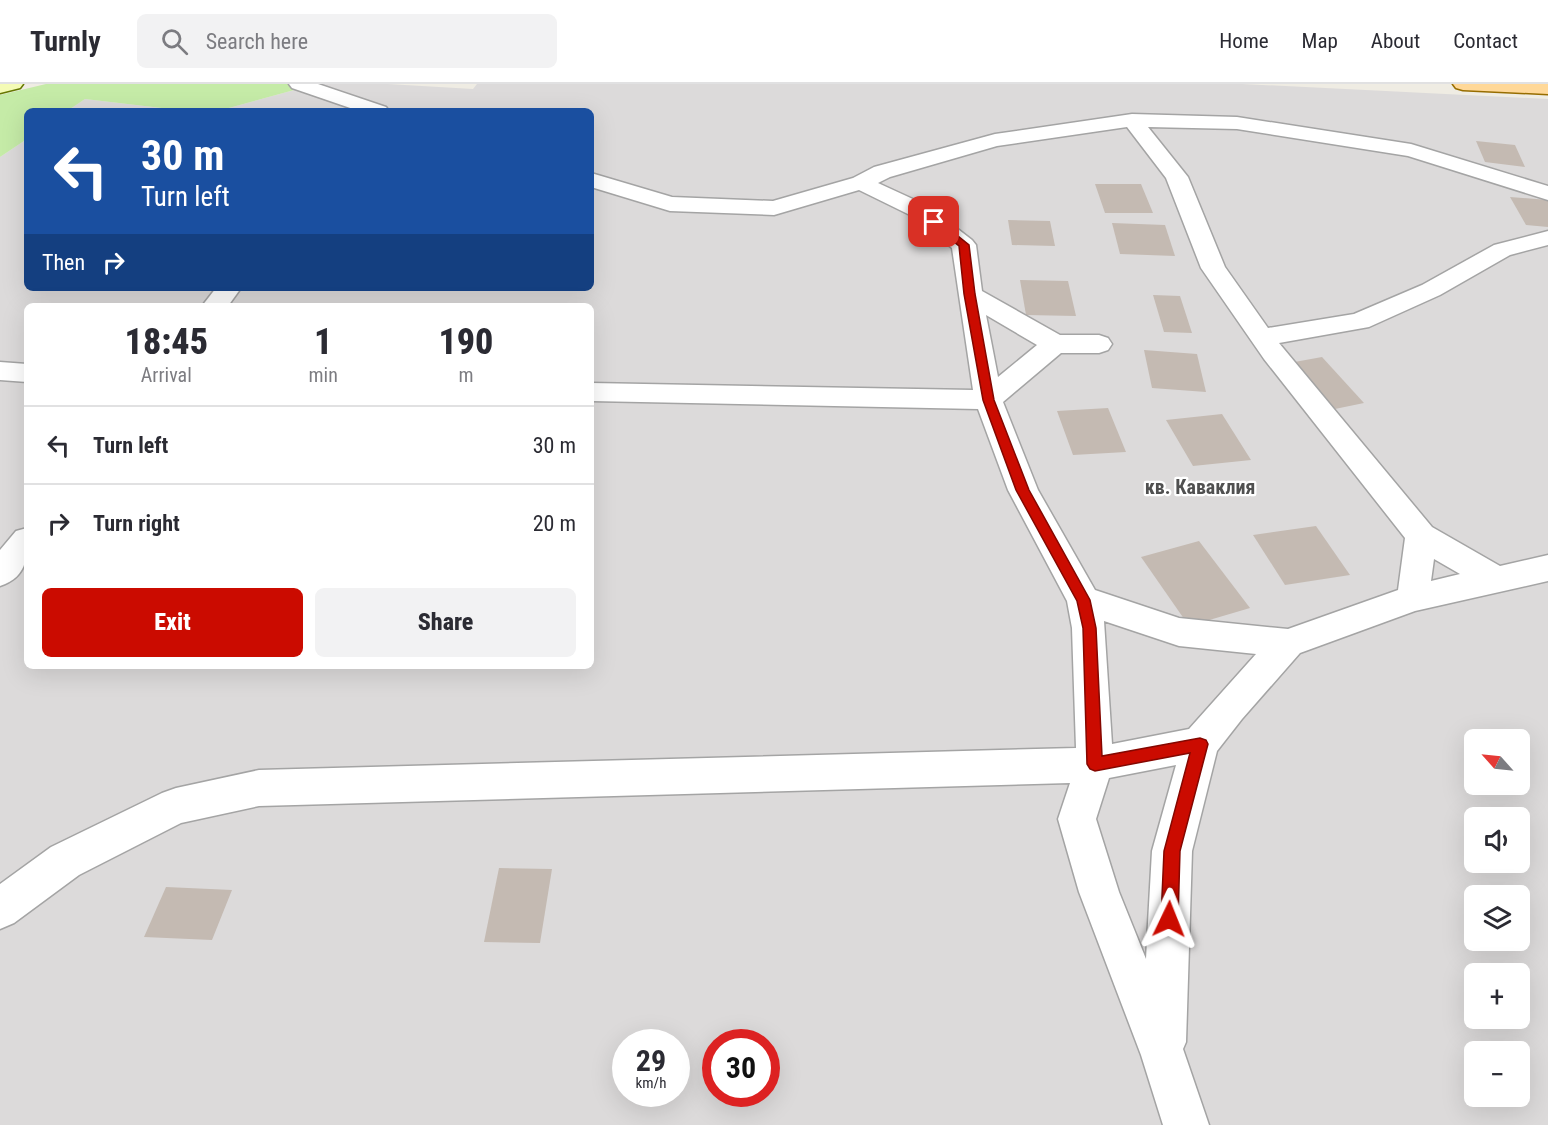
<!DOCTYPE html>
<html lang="en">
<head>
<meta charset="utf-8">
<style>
	:root { --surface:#fff; --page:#f2f2f3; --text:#2b2b33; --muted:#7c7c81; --line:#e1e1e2; --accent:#cb0b00 }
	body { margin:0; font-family:"Roboto Condensed",sans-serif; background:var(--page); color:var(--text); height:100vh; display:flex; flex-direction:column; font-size:22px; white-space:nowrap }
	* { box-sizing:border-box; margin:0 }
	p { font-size:20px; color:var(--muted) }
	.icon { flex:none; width:33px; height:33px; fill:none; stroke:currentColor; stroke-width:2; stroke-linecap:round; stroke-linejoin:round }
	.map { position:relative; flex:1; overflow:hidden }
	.side { position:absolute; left:24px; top:219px; width:570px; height:366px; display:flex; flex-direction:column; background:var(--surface); border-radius:9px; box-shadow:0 6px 24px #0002 }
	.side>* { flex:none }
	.banner { position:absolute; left:24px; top:24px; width:570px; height:183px; border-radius:9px; box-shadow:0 6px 24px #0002; background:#1a4fa0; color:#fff; overflow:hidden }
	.needle { width:39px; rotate:297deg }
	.controls { position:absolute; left:1464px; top:645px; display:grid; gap:12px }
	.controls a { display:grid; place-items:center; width:66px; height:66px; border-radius:9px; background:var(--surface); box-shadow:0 6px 24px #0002; font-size:30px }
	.speed { position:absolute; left:612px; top:945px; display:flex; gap:12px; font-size:30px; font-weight:700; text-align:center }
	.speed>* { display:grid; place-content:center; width:78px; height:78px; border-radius:50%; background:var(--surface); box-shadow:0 6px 24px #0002; line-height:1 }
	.speed small { font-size:15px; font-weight:400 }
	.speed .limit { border:9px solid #d22; background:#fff; color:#111 }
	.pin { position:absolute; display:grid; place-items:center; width:51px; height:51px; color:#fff; margin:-26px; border-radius:12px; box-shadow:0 3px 9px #0006 }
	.me { position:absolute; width:66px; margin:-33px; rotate:2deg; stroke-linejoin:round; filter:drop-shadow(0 0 4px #0008) }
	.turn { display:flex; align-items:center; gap:21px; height:126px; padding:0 18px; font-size:27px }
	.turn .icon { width:78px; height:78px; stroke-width:2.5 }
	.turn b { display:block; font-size:42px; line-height:51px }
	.then { display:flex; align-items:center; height:57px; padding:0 18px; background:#0003; gap:12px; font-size:22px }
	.eta { display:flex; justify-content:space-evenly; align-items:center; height:102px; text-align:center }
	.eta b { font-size:36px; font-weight:800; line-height:42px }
	.action { display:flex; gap:12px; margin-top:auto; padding:12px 18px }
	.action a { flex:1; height:69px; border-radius:9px; background:var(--accent); color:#fff; font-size:24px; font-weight:800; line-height:69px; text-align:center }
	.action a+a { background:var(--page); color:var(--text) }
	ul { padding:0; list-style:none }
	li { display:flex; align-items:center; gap:18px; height:78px; padding:0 18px; border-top:2px solid var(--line) }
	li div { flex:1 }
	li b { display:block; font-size:22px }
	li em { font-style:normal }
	header { display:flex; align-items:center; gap:36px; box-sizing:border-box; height:84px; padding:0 30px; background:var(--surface); border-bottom:2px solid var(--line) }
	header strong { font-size:28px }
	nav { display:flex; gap:33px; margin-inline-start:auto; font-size:21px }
	.search { width:420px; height:54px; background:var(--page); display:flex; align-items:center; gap:15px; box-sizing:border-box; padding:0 21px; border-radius:9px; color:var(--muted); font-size:22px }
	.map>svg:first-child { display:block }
</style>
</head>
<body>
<header>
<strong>Turnly</strong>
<div class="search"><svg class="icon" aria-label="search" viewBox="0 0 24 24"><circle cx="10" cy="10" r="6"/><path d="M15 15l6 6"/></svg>Search here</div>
<nav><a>Home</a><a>Map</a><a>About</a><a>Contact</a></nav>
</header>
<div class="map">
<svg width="1548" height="1041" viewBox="0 0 1548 1041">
	<rect width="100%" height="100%" fill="#efece3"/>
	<g fill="#dcdada" fill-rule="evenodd">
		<path d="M316 0H388L473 5 477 0H1242L1548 15V1041H0V73L27 55V204H591V27H218ZM27 222H591V582H27ZM1474 656H1520V700H1474ZM1474 734H1520V778H1474ZM1474 812H1520V856H1474ZM1474 890H1520V934H1474ZM626 958H676V1010H626ZM716 958H766V1010H716ZM1474 968H1520V1012H1474Z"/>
		<path d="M85 15 187 27H67Z"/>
	</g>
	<path fill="#c5eba7" d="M46 0H316L218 27H187L85 15 67 27H27V55L0 73V11Z"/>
	<g fill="#c4bab2">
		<path d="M1476 57 1515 61 1525 83 1485 78Z"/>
		<path d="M1095 100H1141L1153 129H1105Z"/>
		<path d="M1510 113 1548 116V143L1526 141Z"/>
		<path d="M1008 136 1050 137 1055 162 1012 161Z"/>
		<path d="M1112 139 1165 141 1175 172 1120 170Z"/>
		<path d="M1020 196 1068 197 1076 232 1026 231Z"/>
		<path d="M1153 211 1180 212 1192 249 1164 248Z"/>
		<path d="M1144 266 1197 270 1206 308 1152 304Z"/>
		<path d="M1322 273 1364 319 1330 326 1289 279Z"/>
		<path d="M1108 324 1126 368 1073 371 1057 327Z"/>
		<path d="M1222 330 1251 376 1193 382 1166 336Z"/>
		<path d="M1316 442 1350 491 1285 501 1253 451Z"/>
		<path d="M1199 457 1250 524 1189 542 1141 473Z"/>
		<path d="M499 784 552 785 540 859 484 858Z"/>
		<path d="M166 803 232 806 212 856 144 853Z"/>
	</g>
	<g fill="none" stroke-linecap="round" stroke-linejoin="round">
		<defs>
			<g id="street">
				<path d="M289 0H318L386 23 389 27H359L292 4Z"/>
				<path d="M1132 30 1237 33 1411 60 1548 102V116L1408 72 1237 45 1148 43 1188 93 1225 183 1268 244 1354 230 1422 201 1494 161 1548 147V161L1510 171 1440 211 1369 243 1279 259 1432 443 1500 482 1548 471V497L1415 527 1300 569 1242 635 1217 667 1192 767 1186 958 1183 965 1209 1041H1163L1141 971 1079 808 1058 735 1070 699 259 722 181 739 79 791 14 839 0 845V800L51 763 162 709 176 704 259 686 1076 664 1072 544 1067 517 1008 406 978 325 591 317V299L973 306 952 164 912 132 859 106 774 131 670 127 591 103V89L672 113 773 117 853 94 874 83 995 50ZM1127 43 1166 94 1201 184 1264 275 1405 454 1398 506 1288 545 1179 534 1095 506 1038 406 1003 318 1061 269H1099L1108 266 1112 260 1108 254 1099 251H1060L982 207 976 161 972 156 928 122 878 99 890 93 997 62ZM986 231 1037 261 998 293ZM1434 475 1460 490 1431 497ZM1104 537 1179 562 1256 570 1189 645 1112 660ZM1176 681 1152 767 1146 875 1119 808 1096 735 1109 694Z"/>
				<path d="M216 204H241L228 222H202Z"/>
				<path d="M0 278 27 280V298L0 296Z"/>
				<path d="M27 444C27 470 30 492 0 502V466L16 447Z"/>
			</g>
			<path id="secondary" d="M0 0H23L20 4 0 9Z"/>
			<path id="primary" d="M1453 0H1548V10L1463 6 1456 4Z"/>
		</defs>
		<use href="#street" stroke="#a4a4a4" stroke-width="3"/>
		<use href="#secondary" stroke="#657801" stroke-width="3"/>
		<use href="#primary" stroke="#976d00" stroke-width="3"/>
		<use href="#street" fill="#fff" fill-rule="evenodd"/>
		<use href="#secondary" fill="#f4fbb5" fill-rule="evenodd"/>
		<use href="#primary" fill="#ffd898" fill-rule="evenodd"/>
	</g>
	<path fill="#cb0b00" stroke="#840700" stroke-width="1.5" d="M931 136H938L969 161 975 210 994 316 1029 406 1090 516 1096 544 1102 672 1200 654 1206 656 1208 660 1180 767 1178 835 1175 841 1169 844 1163 841 1161 835 1164 767 1190 669 1095 687 1090 685 1087 680 1083 544 1077 517 1016 406 983 316 964 210 959 162 931 140Z"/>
	<g text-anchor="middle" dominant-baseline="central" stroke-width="4.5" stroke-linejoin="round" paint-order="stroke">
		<g font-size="20" font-weight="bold" fill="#505050" stroke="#fff">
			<text x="1200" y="403">кв. Каваклия</text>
		</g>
	</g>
</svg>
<div class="controls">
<a><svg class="needle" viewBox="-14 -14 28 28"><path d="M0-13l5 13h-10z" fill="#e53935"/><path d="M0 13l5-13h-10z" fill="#7c7c81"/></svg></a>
<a><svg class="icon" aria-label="sound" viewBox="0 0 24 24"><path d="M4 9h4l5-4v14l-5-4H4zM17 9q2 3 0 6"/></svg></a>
<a><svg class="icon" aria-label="layers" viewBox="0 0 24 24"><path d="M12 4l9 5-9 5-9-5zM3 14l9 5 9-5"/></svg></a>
<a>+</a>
<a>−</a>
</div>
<div class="speed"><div>29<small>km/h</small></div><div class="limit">30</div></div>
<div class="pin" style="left:934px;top:138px;background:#d93025"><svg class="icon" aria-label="arrive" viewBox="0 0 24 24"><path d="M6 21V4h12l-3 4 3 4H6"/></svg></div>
<svg class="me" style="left:1169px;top:835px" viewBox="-20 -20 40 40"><path d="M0-17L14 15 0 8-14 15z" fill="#cb0b00" stroke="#fff" stroke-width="4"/></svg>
<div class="banner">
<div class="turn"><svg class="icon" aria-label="left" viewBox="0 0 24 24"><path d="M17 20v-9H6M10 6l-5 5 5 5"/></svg><div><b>30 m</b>Turn left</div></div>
<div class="then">Then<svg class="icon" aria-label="right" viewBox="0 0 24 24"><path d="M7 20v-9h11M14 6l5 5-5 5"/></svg></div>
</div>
<section class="side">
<div class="eta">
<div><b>18:45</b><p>Arrival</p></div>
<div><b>1</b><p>min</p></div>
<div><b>190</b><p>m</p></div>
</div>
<ul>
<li><svg class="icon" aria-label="left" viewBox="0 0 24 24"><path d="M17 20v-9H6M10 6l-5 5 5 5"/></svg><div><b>Turn left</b></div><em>30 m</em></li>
<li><svg class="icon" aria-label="right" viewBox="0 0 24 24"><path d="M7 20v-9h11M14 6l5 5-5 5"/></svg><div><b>Turn right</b></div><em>20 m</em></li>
</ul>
<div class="action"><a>Exit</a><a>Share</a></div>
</section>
</div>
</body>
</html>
